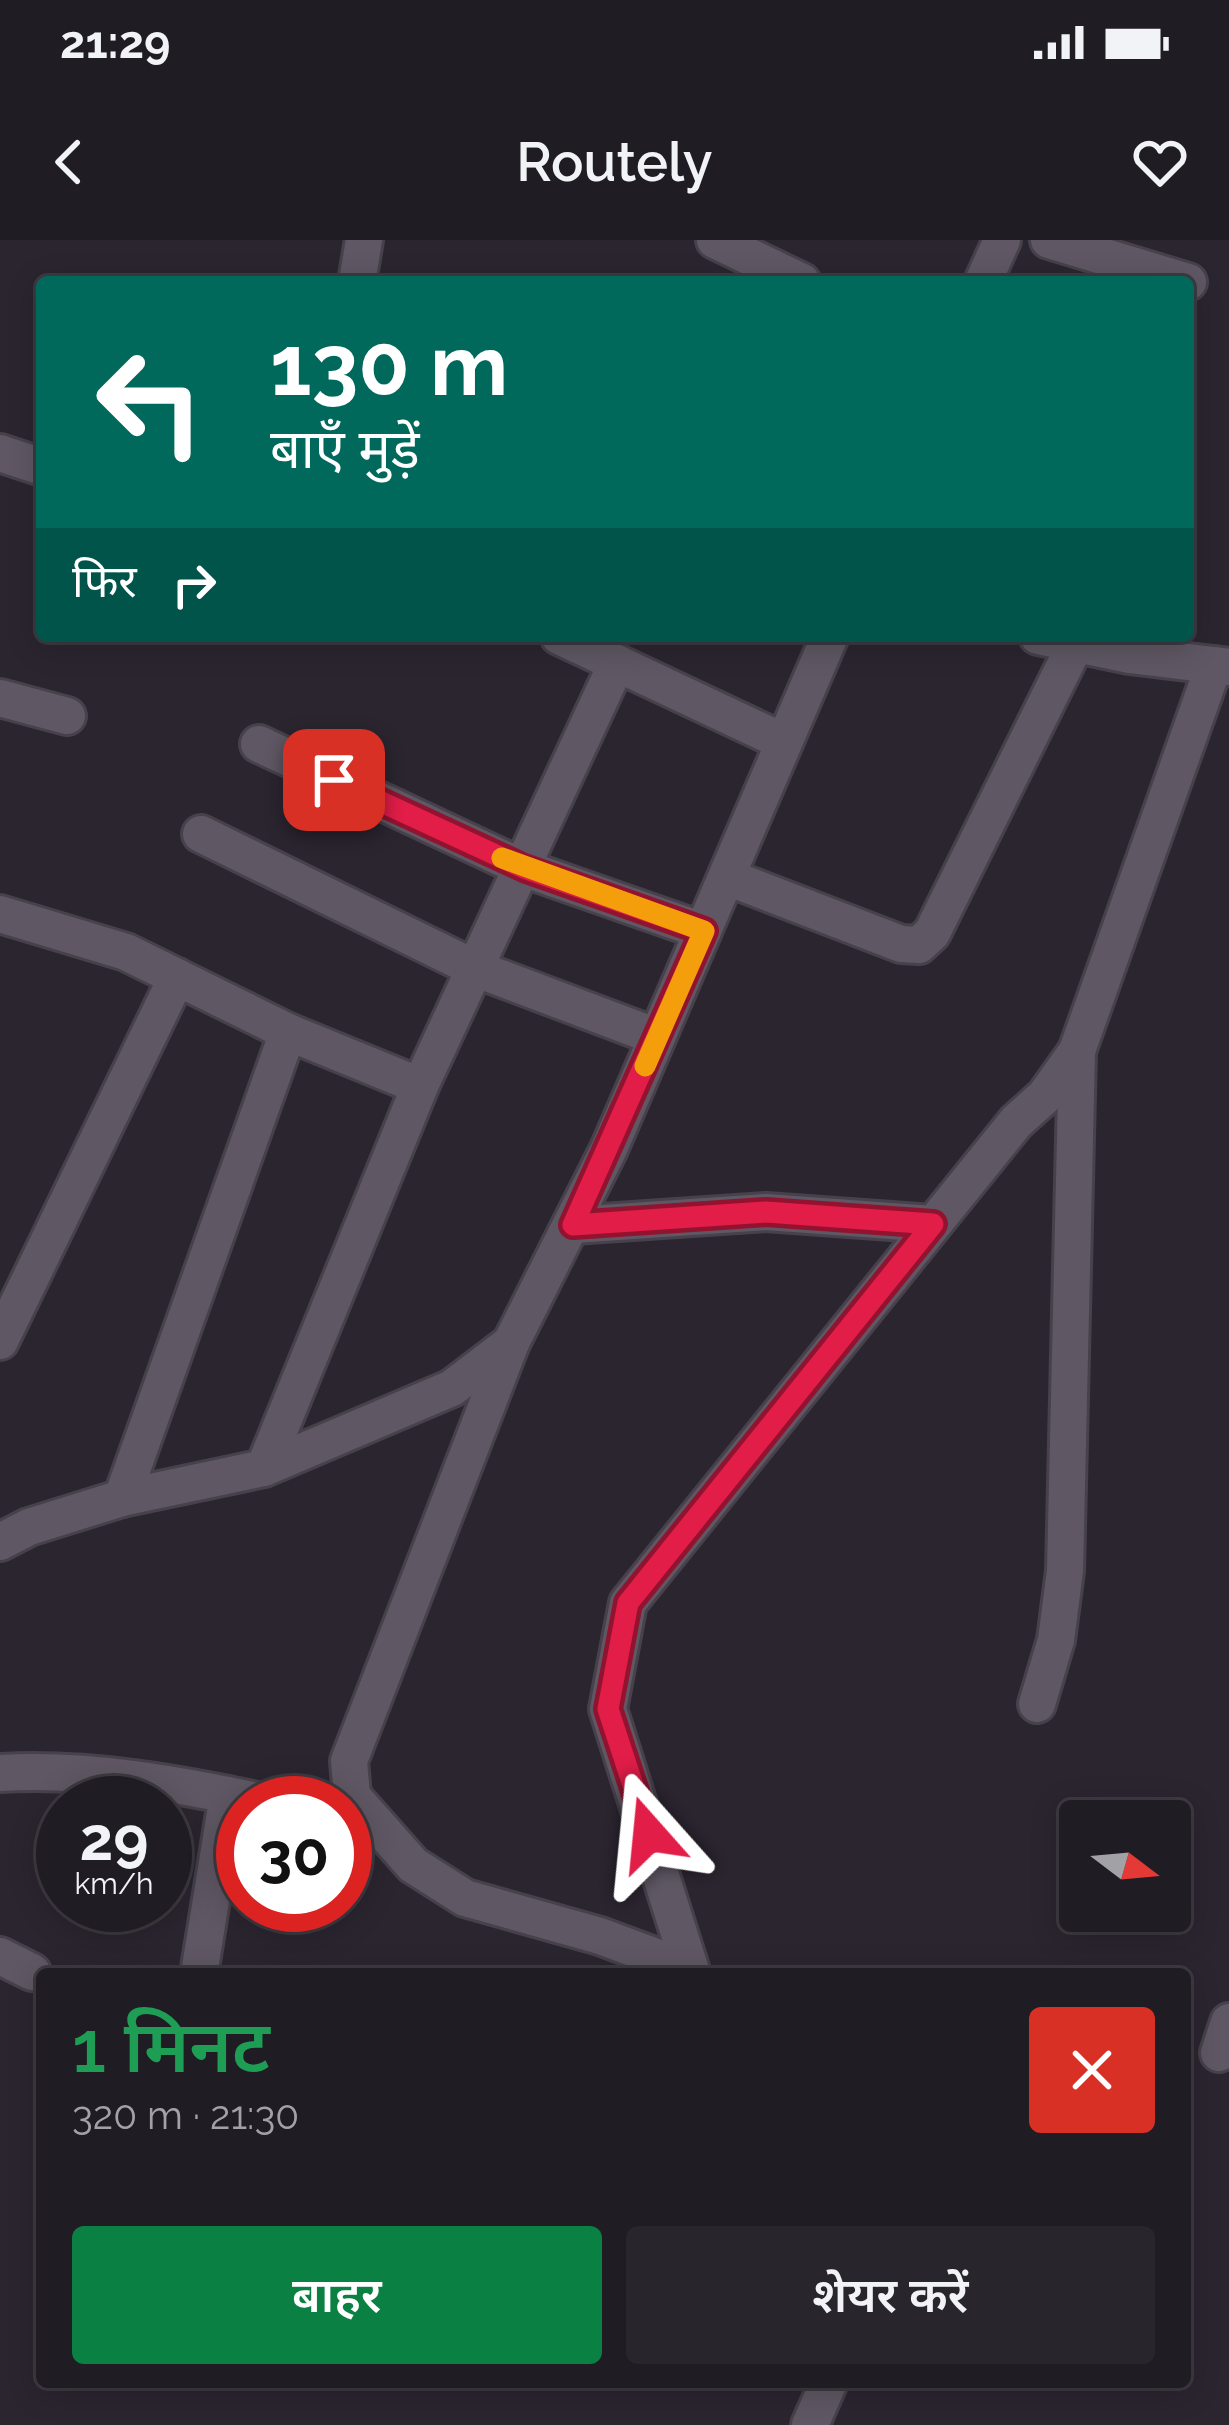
<!DOCTYPE html>
<html lang="hi">
<head>
<meta charset="utf-8">
<style>
	:root { --surface:#201c24; --page:#28252c; --text:#f1f3f6; --muted:#a2a1a6; --line:#3d3a41; --accent:#0b8043 }
	body { margin:0; font-family:Raleway,"Noto Sans Devanagari",sans-serif; background:var(--page); color:var(--text); height:100vh; display:flex; flex-direction:column; font-size:45px; white-space:nowrap }
	* { box-sizing:border-box; margin:0 }
	p { font-size:39px; color:var(--muted) }
	.icon { flex:none; width:66px; height:66px; fill:none; stroke:currentColor; stroke-width:2; stroke-linecap:round; stroke-linejoin:round }
	.map { position:relative; flex:1; overflow:hidden }
	.side { position:absolute; left:36px; top:1728px; width:1155px; height:420px; display:flex; flex-direction:column; background:var(--surface); border-radius:12px; box-shadow:0 6px 30px #0003,0 0 0 3px var(--line) }
	.side>* { flex:none }
	.hud { position:absolute; left:36px; top:36px; width:1158px; height:366px; border-radius:12px; box-shadow:0 6px 30px #0003,0 0 0 3px var(--line); background:#00695c; color:#fff; overflow:hidden }
	.needle { width:78px; rotate:106deg }
	.fabs { position:absolute; left:1059px; top:1560px; display:grid; gap:24px }
	.fabs a { display:grid; place-items:center; width:132px; height:132px; border-radius:12px; background:var(--surface); box-shadow:0 6px 30px #0003,0 0 0 3px var(--line); font-size:60px }
	.speed { position:absolute; left:36px; top:1536px; display:flex; gap:24px; font-size:60px; font-weight:700; text-align:center }
	.speed>* { display:grid; place-content:center; width:156px; height:156px; border-radius:50%; background:var(--surface); box-shadow:0 6px 30px #0003,0 0 0 3px var(--line); line-height:1 }
	.speed small { font-size:30px; font-weight:400 }
	.speed .limit { border:18px solid #d22; background:#fff; color:#111 }
	.pin { position:absolute; display:grid; place-items:center; width:102px; height:102px; color:#fff; margin:-51px; border-radius:24px; box-shadow:0 6px 18px #0006 }
	.me { position:absolute; width:132px; margin:-66px; rotate:342deg; stroke-linejoin:round; filter:drop-shadow(0 0 9px #0008) }
	.turn { display:flex; align-items:center; gap:42px; height:252px; padding:0 36px; font-size:54px }
	.turn .icon { width:156px; height:156px; stroke-width:2.5 }
	.turn b { display:block; font-size:84px; line-height:102px }
	.then { display:flex; align-items:center; height:114px; padding:0 36px; background:#0003; gap:24px; font-size:45px }
	.round { display:grid; place-items:center; flex:none; width:126px; height:126px; border-radius:12px; background:var(--page) }
	.head { display:flex; align-items:center; justify-content:space-between; height:204px; padding:0 36px }
	h1 { font-size:72px; font-weight:600; line-height:90px; color:#1e9e55 }
	.action { display:flex; gap:24px; margin-top:auto; padding:24px 36px }
	.action a { flex:1; height:138px; border-radius:12px; background:var(--accent); color:#fff; font-size:48px; font-weight:600; line-height:138px; text-align:center }
	.action a+a { background:var(--page); color:var(--text) }
	.status { display:flex; justify-content:space-between; align-items:center; height:84px; padding:0 60px; background:var(--surface); direction:ltr }
	.status svg { height:33px; fill:currentColor }
	header { display:flex; justify-content:space-between; align-items:center; height:156px; padding:0 36px; background:var(--surface); font-size:54px; font-weight:600 }
	.map>svg:first-child { display:block }
</style>
</head>
<body>
<div class="status"><b>21:29</b><svg viewBox="0 0 49 12"><path d="M0 12V9h3v3zM5 12V6h3v6zM10 12V3h3v9zM15 12V0h3v12zM26 1h20v11H26zM47 4h2v5h-2z"/></svg></div>
<header><svg class="icon" aria-label="back" viewBox="0 0 24 24"><path d="M15 5l-7 7 7 7"/></svg>Routely<svg class="icon" aria-label="heart" viewBox="0 0 24 24"><path d="M12 20l-8-8c-3-5 5-10 8-4 3-6 11-1 8 4z"/></svg></header>
<div class="map">
<svg width="1229" height="2185" viewBox="0 0 1229 2185">
	<rect width="100%" height="100%" fill="#2b2530"/>
	<g fill="none" stroke-linecap="round" stroke-linejoin="round">
		<defs>
			<g id="minor">
				<path d="M715 0 802 42"/>
				<path d="M1049 0 1188 42"/>
				<path d="M357 42 364 0"/>
				<path d="M0 213 42 227"/>
				<path d="M559 396 784 502"/>
				<path d="M1038 396 1129 415 1229 427"/>
				<path d="M0 458 67 476"/>
				<path d="M259 504 523 628 703 691"/>
				<path d="M201 594 474 728 657 797"/>
				<path d="M727 637 901 704 919 705 932 693 1075 405"/>
				<path d="M0 674 126 712 288 792 420 846"/>
				<path d="M573 985 766 972 933 984"/>
				<path d="M0 1101 177 737"/>
				<path d="M511 1103 349 1521 352 1556 413 1625 465 1658 600 1696 659 1718 685 1734"/>
				<path d="M264 1228 420 846 617 423"/>
				<path d="M122 1258 288 792"/>
				<path d="M1037 1464 1056 1400 1065 1331 1077 811"/>
				<path d="M0 1533C89 1528 179 1544 266 1563"/>
				<path d="M0 1716 32 1732"/>
				<path d="M199 1734 228 1555"/>
				<path d="M692 1734 608 1469 628 1363 1016 882 1045 856 1077 811 1214 425"/>
				<path d="M1219 1813 1229 1782"/>
				<path d="M810 2185 829 2142"/>
			</g>
			<g id="secondary">
				<path d="M983 42 1002 0"/>
				<path d="M0 1302 29 1287 122 1258 264 1228 452 1148 511 1103 609 909 830 396"/>
			</g>
		</defs>
		<use href="#minor" stroke="#46414a" stroke-width="42"/>
		<use href="#secondary" stroke="#46414a" stroke-width="42"/>
		<use href="#minor" stroke="#5f5864" stroke-width="36"/>
		<use href="#secondary" stroke="#5f5864" stroke-width="36"/>
	</g>
	<g fill="none" stroke-linecap="round" stroke-linejoin="round">
		<defs>
			<path id="route" d="M334 540 524 628 704 691 573 985 766 972 933 984 628 1363 608 1469 649 1594"/>
		</defs>
		<use href="#route" stroke="#92132f" stroke-width="30"/>
		<use href="#route" stroke="#e11d48" stroke-width="21"/>
		<path stroke="#f59e0b" stroke-width="21" d="M502 618 704 691 645 826"/>
	</g>
</svg>
<div class="fabs">
<a><svg class="needle" viewBox="-14 -14 28 28"><path d="M0-13l5 13h-10z" fill="#e53935"/><path d="M0 13l5-13h-10z" fill="#a2a1a6"/></svg></a>
</div>
<div class="speed"><div>29<small>km/h</small></div><div class="limit">30</div></div>
<div class="pin" style="left:334px;top:540px;background:#d93025"><svg class="icon" aria-label="arrive" viewBox="0 0 24 24"><path d="M6 21V4h12l-3 4 3 4H6"/></svg></div>
<svg class="me" style="left:649px;top:1594px" viewBox="-20 -20 40 40"><path d="M0-17L14 15 0 8-14 15z" fill="#e11d48" stroke="#fff" stroke-width="4"/></svg>
<div class="hud">
<div class="turn"><svg class="icon" aria-label="left" viewBox="0 0 24 24"><path d="M17 20v-9H6M10 6l-5 5 5 5"/></svg><div><b>130 m</b>बाएँ मुड़ें</div></div>
<div class="then">फिर<svg class="icon" aria-label="right" viewBox="0 0 24 24"><path d="M7 20v-9h11M14 6l5 5-5 5"/></svg></div>
</div>
<section class="side">
<div class="head"><div><h1>1 मिनट</h1><p>320 m · 21:30</p></div><a class="round" style="background:#d93025;color:#fff"><svg class="icon" aria-label="close" viewBox="0 0 24 24"><path d="M6 6l12 12M18 6L6 18"/></svg></a></div>
<div class="action"><a>बाहर</a><a>शेयर करें</a></div>
</section>
</div>
</body>
</html>
